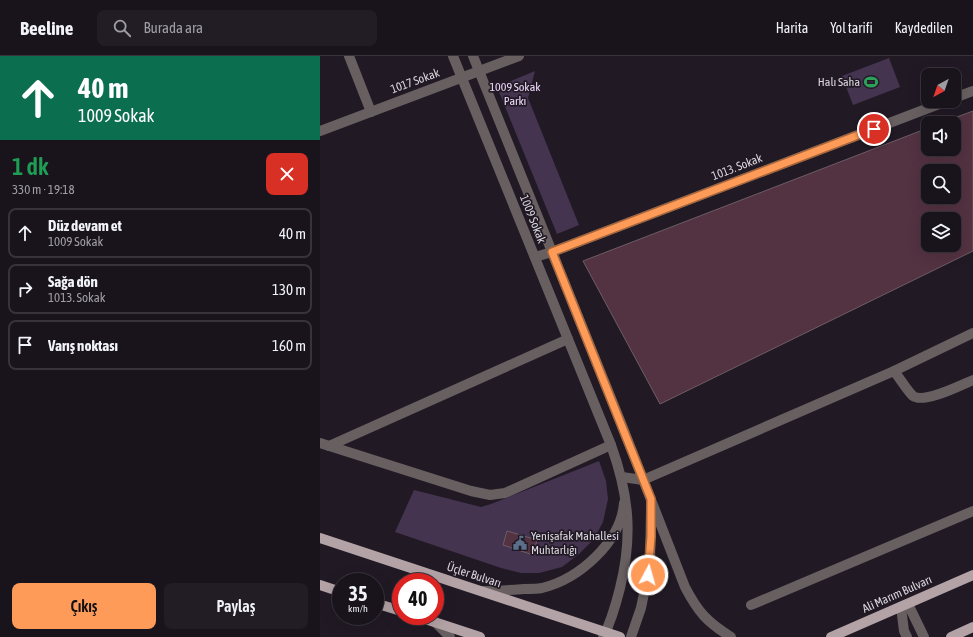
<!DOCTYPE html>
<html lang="tr">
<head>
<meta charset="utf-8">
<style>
	:root { --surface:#19141c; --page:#221d25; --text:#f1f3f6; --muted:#9f9ea3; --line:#37333b; --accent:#fe9b59 }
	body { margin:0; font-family:"Asap Condensed",sans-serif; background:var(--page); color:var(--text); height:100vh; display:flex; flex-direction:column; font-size:15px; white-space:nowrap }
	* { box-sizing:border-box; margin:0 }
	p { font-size:13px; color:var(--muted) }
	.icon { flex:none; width:22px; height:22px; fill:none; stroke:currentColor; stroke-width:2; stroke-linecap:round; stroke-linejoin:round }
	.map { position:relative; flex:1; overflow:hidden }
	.sheet { display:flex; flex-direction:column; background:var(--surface); width:320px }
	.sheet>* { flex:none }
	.top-card { background:#0b6e4f; color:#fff; overflow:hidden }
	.needle { width:26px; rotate:220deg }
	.fabs { position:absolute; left:601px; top:12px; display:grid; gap:8px }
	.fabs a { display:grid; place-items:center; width:40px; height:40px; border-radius:8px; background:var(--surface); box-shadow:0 4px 16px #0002,0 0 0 1px var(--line); font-size:20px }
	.speed { position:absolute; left:12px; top:517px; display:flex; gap:8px; font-size:20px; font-weight:700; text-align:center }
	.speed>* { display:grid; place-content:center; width:52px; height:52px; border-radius:50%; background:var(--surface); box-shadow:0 4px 16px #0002,0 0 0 1px var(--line); line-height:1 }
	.speed small { font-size:10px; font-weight:400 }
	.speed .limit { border:6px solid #d22; background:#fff; color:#111 }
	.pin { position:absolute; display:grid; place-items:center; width:34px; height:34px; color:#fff; margin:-17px; border:2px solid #fff; border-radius:50%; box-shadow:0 1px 4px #0007 }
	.me { position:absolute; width:44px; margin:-22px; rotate:6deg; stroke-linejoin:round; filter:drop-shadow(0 0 3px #0008) }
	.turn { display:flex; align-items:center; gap:14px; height:84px; padding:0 12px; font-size:18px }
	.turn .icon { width:52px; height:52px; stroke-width:2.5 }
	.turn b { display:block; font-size:28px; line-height:34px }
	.round { display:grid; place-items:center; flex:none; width:42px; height:42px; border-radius:8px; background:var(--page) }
	.summary { display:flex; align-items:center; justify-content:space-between; height:68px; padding:0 12px }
	h1 { font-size:24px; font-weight:600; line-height:30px; color:#1e9e55 }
	.cta { display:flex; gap:8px; margin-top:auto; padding:8px 12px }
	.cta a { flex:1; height:46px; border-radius:8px; background:var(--accent); color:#111; font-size:16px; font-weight:600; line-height:46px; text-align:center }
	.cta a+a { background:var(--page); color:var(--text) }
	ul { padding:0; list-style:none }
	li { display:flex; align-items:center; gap:12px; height:50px; margin:0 8px 6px; padding:0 4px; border:2px solid var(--line); border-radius:8px }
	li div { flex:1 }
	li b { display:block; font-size:15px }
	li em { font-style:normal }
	header { display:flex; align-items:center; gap:24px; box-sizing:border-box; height:56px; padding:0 20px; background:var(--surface); border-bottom:1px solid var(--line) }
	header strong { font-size:19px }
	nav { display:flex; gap:22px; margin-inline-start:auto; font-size:14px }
	.search { width:280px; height:36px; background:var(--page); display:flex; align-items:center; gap:10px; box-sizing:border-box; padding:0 14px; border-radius:8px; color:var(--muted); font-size:15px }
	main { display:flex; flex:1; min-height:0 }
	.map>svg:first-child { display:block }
</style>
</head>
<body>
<header>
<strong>Beeline</strong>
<div class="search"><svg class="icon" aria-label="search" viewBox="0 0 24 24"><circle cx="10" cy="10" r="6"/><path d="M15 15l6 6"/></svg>Burada ara</div>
<nav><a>Harita</a><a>Yol tarifi</a><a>Kaydedilen</a></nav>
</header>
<main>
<section class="sheet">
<div class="top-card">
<div class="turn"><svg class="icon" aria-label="ahead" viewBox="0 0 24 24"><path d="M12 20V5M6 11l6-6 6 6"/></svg><div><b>40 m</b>1009 Sokak</div></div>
</div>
<div class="summary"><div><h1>1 dk</h1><p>330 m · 19:18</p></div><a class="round" style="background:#d93025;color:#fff"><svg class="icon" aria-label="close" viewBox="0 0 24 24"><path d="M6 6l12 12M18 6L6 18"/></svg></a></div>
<ul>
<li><svg class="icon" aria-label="ahead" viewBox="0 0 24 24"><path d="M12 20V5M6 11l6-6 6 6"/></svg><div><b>Düz devam et</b><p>1009 Sokak</p></div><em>40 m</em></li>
<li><svg class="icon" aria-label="right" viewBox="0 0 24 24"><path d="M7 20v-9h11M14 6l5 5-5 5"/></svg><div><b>Sağa dön</b><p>1013. Sokak</p></div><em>130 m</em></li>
<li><svg class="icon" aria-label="arrive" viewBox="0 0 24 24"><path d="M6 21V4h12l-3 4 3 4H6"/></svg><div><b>Varış noktası</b></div><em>160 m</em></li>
</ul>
<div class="cta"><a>Çıkış</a><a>Paylaş</a></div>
</section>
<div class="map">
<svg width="653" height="581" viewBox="0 0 653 581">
	<rect width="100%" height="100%" fill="#211a25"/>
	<g fill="#453450">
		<path d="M569 2 580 31 533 49 522 20Z"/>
		<path d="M215 15 208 42 259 169 237 178 177 31Z"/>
		<path d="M279 405 286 425 288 443 283 466 274 483 259 498 242 511 219 517H201L181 512 75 476 94 434 161 451 171 448Z"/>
	</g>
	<g fill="#533242" stroke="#6d5d64" fill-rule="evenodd">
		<path d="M653 55V195L340 348 263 205 608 72V93H634V62ZM608 115H634V141H608ZM608 163H634V189H608Z"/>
		<path d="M187 475 217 484 213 499 183 489Z"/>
	</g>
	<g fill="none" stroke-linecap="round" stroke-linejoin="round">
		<g stroke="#685f61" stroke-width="10">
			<path d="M29 0 51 56"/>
			<path d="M133 0 291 389C309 439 313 480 300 532 296 548 291 566 283 581"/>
			<path d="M153 0 301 367 365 531C378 556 387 566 411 581"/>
			<path d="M634 42 653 35"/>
			<path d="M0 75 199 0"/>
			<path d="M215 201 232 196 627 45"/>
			<path d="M574 315C579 321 588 336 593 340 604 348 641 329 653 324"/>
			<path d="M0 387 151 435 170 439 185 437 291 389"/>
			<path d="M9 390 248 283"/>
			<path d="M302 421 323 424 574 315 653 277"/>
			<path d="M164 535C177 535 190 534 204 533 210 533 217 533 222 532 259 523 301 486 304 447"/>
			<path d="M588 548 604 581"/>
			<path d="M431 549 653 455"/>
			<path d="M581 551 584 575 587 581"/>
			<path d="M115 566 130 581"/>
			<path d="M311 581 321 552 330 508 331 451"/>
		</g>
		<g stroke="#b4a3a6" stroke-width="10">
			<path d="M0 482 300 581"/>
			<path d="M0 529 21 536"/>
			<path d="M55 547 81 555"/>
			<path d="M96 560 160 581"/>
			<path d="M511 581 653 519"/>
			<path d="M631 581 653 571"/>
		</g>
	</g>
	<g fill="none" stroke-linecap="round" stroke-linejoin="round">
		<defs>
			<path id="route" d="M328 519 331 480V443L232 196 554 73"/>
		</defs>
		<use href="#route" stroke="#a5653a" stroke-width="10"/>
		<use href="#route" stroke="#fe9b59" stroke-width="7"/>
	</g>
	<defs>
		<symbol id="stadium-bare" viewBox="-9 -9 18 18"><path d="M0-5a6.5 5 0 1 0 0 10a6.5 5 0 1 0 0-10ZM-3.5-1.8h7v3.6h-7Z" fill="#2e9e5b" stroke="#211a25" stroke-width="2.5" paint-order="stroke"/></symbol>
		<symbol id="civic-bare" viewBox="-9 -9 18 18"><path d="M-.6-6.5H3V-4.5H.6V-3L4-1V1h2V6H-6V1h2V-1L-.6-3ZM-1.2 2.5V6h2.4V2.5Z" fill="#5c6f8a" stroke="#211a25" stroke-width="2.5" paint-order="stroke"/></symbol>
	</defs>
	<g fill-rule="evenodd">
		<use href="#stadium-bare" x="541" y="16" width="20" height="20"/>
		<use href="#civic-bare" x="190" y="477" width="20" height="20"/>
	</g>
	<g text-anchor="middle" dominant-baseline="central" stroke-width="3.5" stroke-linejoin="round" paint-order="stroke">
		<g font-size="12" fill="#dbd6de" stroke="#211a25">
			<text transform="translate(95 25) rotate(-20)">1017 Sokak</text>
			<text transform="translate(417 111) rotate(-21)">1013. Sokak</text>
			<text transform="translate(213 163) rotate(68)">1009 Sokak</text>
			<text transform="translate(154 519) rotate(18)">Üçler Bulvarı</text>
			<text transform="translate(577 538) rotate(-24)">Ali Marım Bulvarı</text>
		</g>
		<g font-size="12" fill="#dbd6de" stroke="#211a25" text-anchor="end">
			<text x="540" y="26">Halı Saha</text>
			<text x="211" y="480" text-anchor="start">Yenişafak Mahallesi<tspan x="211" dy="14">Muhtarlığı</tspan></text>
		</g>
		<g font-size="12" fill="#eed9fb" stroke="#211a25">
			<text x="195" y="31">1009 Sokak<tspan x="195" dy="14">Parkı</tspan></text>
		</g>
	</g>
</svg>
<div class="fabs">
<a><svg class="needle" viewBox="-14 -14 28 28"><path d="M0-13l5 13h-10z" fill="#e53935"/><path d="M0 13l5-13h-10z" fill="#9f9ea3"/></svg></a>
<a><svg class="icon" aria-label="sound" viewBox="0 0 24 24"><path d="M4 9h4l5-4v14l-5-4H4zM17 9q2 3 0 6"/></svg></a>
<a><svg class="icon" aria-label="search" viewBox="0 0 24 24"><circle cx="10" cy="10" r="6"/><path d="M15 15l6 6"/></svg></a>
<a><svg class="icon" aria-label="layers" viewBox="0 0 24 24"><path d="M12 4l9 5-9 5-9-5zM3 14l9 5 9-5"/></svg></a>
</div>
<div class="speed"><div>35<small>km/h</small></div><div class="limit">40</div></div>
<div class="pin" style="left:554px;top:73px;background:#d93025"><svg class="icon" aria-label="arrive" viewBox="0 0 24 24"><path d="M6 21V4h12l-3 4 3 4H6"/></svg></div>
<svg class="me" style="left:328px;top:519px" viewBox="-20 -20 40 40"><circle r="17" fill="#fe9b59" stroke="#fff" stroke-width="3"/><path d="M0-11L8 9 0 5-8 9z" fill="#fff"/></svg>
</div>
</main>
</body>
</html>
